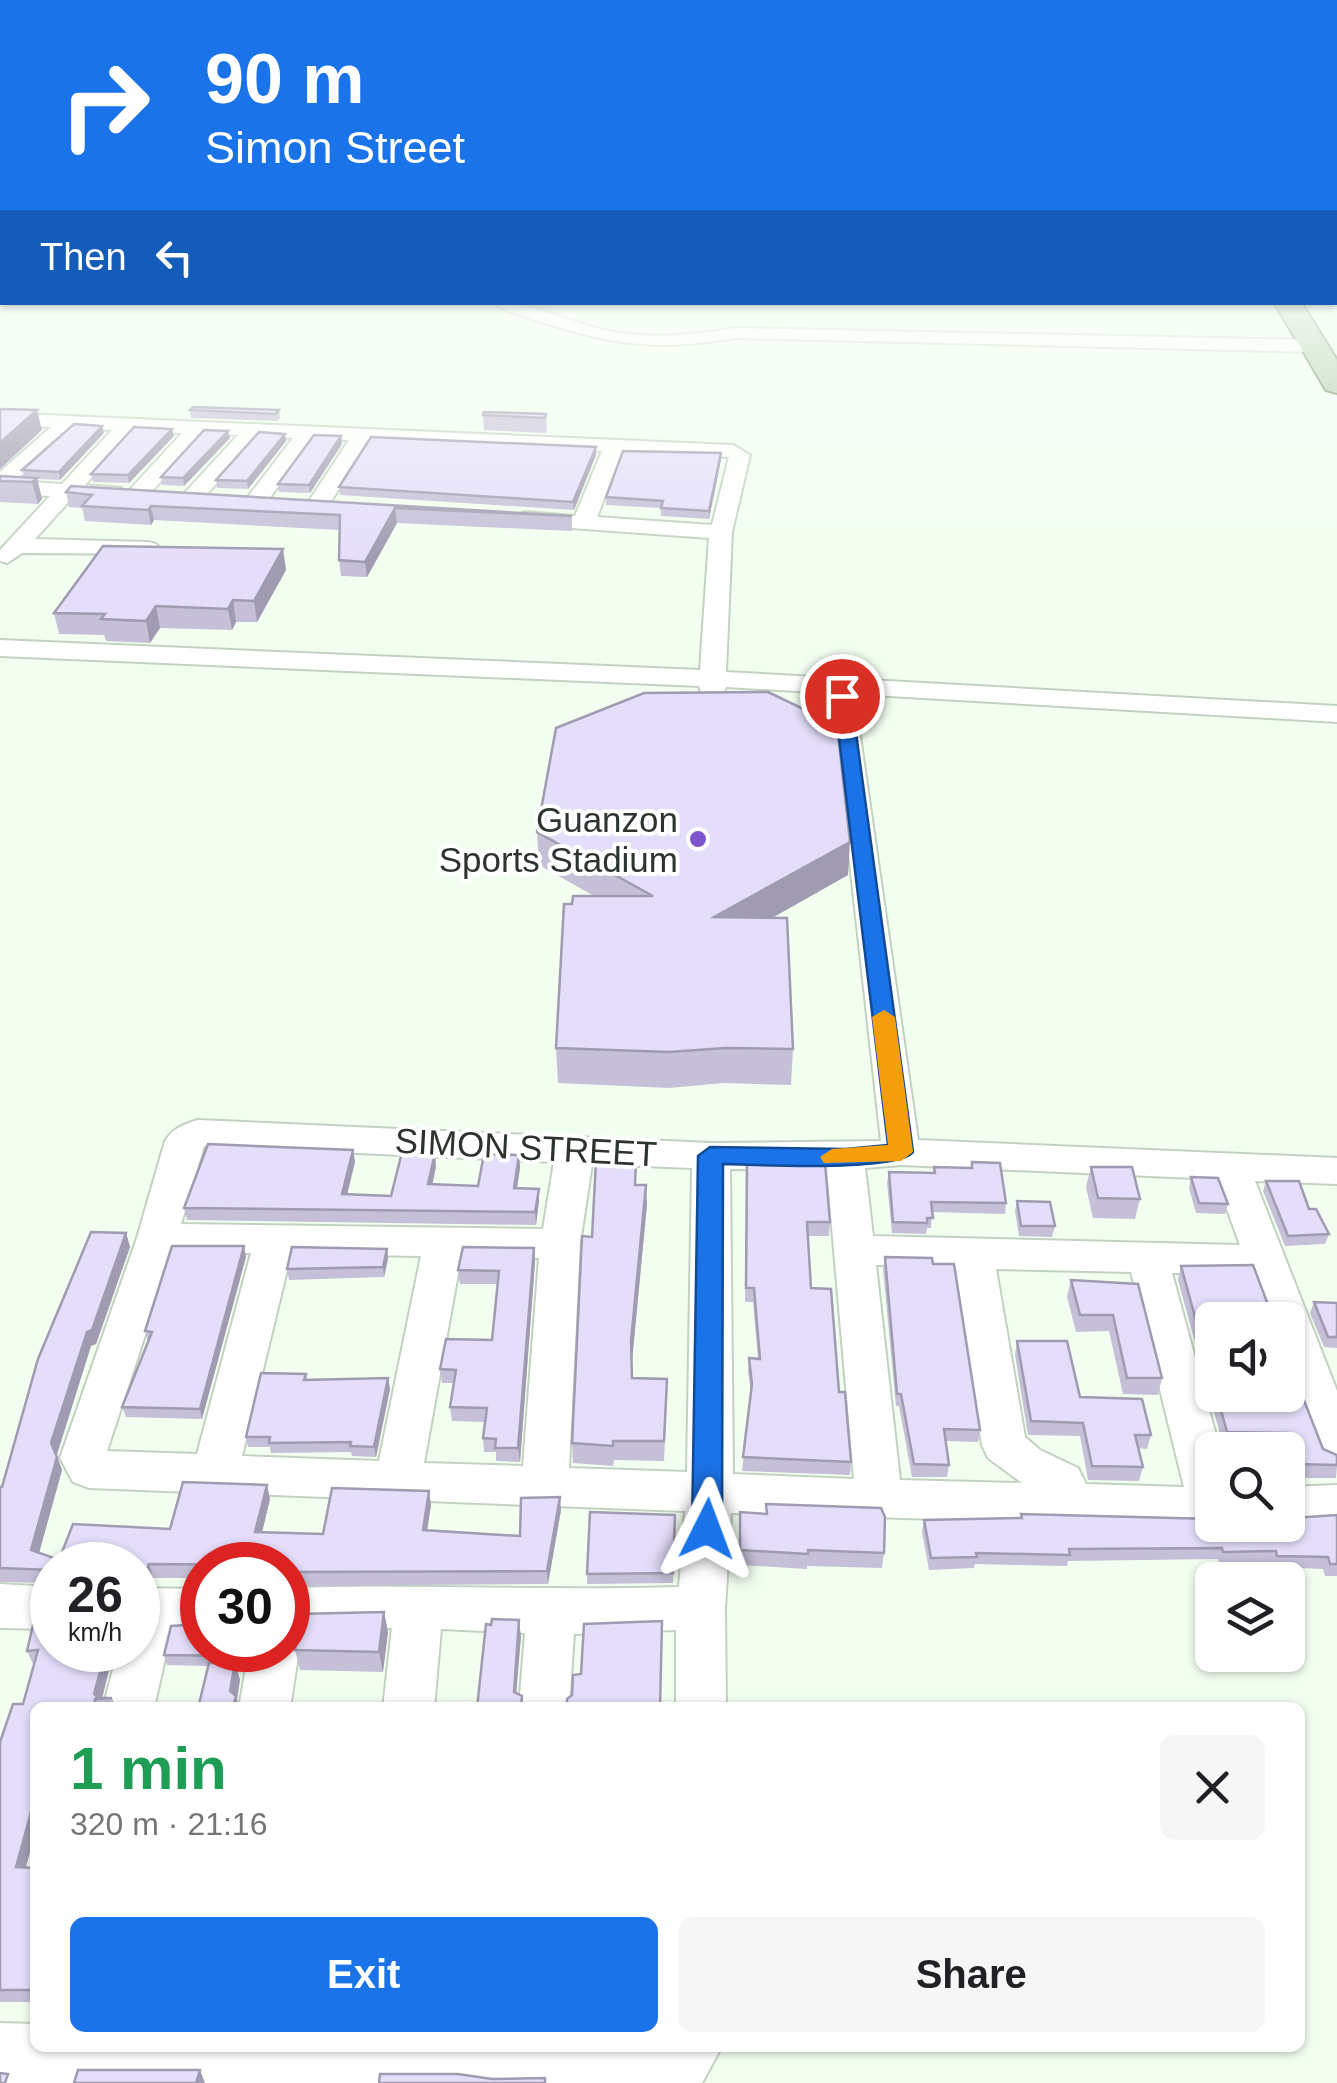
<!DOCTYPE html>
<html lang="en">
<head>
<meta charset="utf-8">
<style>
	:root { --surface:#fff; --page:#f6f6f6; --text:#202124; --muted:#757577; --accent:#1a73e8 }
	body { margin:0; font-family:Helvetica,sans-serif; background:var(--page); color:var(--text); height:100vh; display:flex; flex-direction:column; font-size:38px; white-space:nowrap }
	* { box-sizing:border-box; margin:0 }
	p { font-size:32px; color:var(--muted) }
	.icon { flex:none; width:55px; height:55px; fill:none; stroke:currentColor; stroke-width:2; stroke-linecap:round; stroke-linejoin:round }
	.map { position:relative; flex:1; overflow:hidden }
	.panel { position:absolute; left:30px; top:1702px; width:1275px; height:350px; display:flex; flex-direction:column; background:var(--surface); border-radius:15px; box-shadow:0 2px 8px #0004 }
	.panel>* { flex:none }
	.top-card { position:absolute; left:0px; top:0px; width:1338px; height:305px; box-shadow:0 2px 8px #0004; background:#1a73e8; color:#fff; overflow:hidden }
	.tools { position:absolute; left:1195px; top:1302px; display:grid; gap:20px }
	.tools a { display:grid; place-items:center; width:110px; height:110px; border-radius:15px; background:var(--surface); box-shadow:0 2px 8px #0004; font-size:50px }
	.speed { position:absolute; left:30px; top:1542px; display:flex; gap:20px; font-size:50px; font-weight:700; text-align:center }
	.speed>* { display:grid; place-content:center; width:130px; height:130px; border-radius:50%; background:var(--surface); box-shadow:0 2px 8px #0004; line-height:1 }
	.speed small { font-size:25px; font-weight:400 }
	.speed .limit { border:15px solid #d22; background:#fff; color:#111 }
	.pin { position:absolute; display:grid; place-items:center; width:85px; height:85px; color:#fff; margin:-42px; border:5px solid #fff; border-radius:50%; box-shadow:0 2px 10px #0007 }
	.me { position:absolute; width:110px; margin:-55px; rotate:3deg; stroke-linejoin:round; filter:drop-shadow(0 0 8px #0008) }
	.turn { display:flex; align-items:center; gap:35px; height:210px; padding:0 40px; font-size:45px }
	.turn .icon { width:130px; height:130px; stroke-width:2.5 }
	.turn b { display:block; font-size:70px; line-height:85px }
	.then { display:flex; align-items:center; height:95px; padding:0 40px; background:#0003; gap:20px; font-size:38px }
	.round { display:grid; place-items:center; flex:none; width:105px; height:105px; border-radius:15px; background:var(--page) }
	.headline { display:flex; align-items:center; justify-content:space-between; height:170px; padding:0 40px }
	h1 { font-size:60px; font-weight:800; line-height:75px; color:#1e9e55 }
	.cta { display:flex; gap:20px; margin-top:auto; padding:20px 40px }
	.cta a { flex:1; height:115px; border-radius:15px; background:var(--accent); color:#fff; font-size:40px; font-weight:800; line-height:115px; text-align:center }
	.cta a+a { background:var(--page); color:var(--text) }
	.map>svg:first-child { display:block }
</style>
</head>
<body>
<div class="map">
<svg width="1337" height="2083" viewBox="0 0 1337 2083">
	<rect width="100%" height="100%" fill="#f2fff0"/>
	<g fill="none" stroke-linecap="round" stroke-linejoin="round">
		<defs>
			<g id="minor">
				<path d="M492 302C531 302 566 321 604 330 649 340 690 335 735 328L1313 340 1322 346 1313 352 735 338C662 351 613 346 542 322 526 317 505 312 492 302Z"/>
				<path d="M0 413 733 445 750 455 732 532 726 672 1337 706V722L854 694 918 1140 1337 1158V1184L1255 1181 1337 1391V1466L1321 1461 1288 1374V1320H1268L1251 1275 1172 1273 1220 1450H1212V1525H1216L1212 1527 731 1513 725 1608 726 1708H676V1630L574 1634 569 1708H519L525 1633 441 1629 434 1708H383L392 1628 288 1631V1588C418 1584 548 1591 679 1587L685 1511 89 1488 73 1482 60 1458 137 1238 165 1141C173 1128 184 1124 198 1120L711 1143 881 1141 831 693 726 687 721 699H703L699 686 0 656V640L700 670 709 538 516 524 513 519 524 512 575 516 602 451 370 441 326 509 318 511 307 504 349 440 313 439 263 507 255 509 244 502 293 438 259 436 199 503 191 505 180 498 238 435 204 434 144 500 136 502 125 495 182 433 134 431 85 485 121 488 124 493 121 498 73 497 35 539 148 542 156 544 160 549 156 554 22 553 7 563 0 561V550L50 496 0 494V472L51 427 0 425ZM74 428 112 430 62 484 15 481ZM622 452 729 457 712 525 597 517ZM204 1146 554 1162 543 1229 181 1224ZM592 1164 692 1168 687 1472 569 1468 580 1244ZM901 1165 1216 1179 1240 1245 873 1236 865 1168ZM730 1169 827 1170 854 1479 733 1474ZM172 1253H251L197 1454 107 1451ZM291 1254 421 1256 379 1461 242 1456ZM461 1257 539 1258 523 1466 424 1463ZM876 1265 955 1267 982 1445 988 1458 1022 1483 900 1480ZM996 1269 1131 1272 1184 1487 1086 1484 1078 1468 1040 1450 1025 1437Z"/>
				<path d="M1337 1485V1523L1288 1526 1287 1525 1288 1487Z"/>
				<path d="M0 1584 52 1587V1629L0 1628Z"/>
				<path d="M138 1588 202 1589V1631L171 1632 154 1708H103L118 1650H138Z"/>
				<path d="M288 1633 299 1650 290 1708H239L249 1650H288Z"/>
				<path d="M0 2023 35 2024V2048H721L702 2083H0Z"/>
			</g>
			<path id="primary" d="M1274 302H1301L1337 360V393L1326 390Z"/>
		</defs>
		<use href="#minor" stroke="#c2d2c0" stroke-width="4"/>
		<use href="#primary" stroke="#54794f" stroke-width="4"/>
		<use href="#minor" fill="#fff" fill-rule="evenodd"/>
		<use href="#primary" fill="#a5c5a1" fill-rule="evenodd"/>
	</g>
	<g fill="#c5bfd8" fill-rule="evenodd">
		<path d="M190 410H279L280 418 277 421 191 418Z"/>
		<path d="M546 414 547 429 546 433 484 430 483 415Z"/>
		<path d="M104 433 60 480 37 479 42 499 38 504 0 502V476L24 477 22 470Z"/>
		<path d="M174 436 129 483 93 482 91 474Z"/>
		<path d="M341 436 342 444 310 493 279 492 278 484Z"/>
		<path d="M230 438 184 486 162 485 161 477Z"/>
		<path d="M286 441 248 489 217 488 216 480Z"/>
		<path d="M721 453 709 519 661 516V508L606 505V497Z"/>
		<path d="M596 455 574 510 340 495 339 487Z"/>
		<path d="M66 492 572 516V531L397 523 367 577 341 576 339 560 340 530 154 520 151 525 85 521 82 508 69 507Z"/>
		<path d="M283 549 286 570 257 622H236L232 630 160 628 150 643 106 641 104 635 59 634 54 613Z"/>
		<path d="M537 832 848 875 772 918 793 1049 791 1085 724 1083 669 1088 558 1083 556 1048 572 904 594 896 539 865Z"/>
		<path d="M353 1150 355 1162 347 1194 391 1196 436 1166 432 1184 478 1186 519 1155 520 1168 517 1188 539 1189V1201L536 1225 187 1220 184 1208Z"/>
		<path d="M747 1162 830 1222 829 1236H808L811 1288 839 1392 851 1462 850 1475 742 1471 751 1393 748 1372 749 1358 758 1359 753 1302H745Z"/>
		<path d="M972 1162 1006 1203 1005 1214 932 1212 931 1228H927L926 1234 892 1233 887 1182 889 1172 933 1173 934 1167 971 1168Z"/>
		<path d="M1091 1167 1140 1199 1135 1219 1093 1218 1086 1187Z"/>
		<path d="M1191 1177 1228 1204 1225 1214 1196 1213 1189 1188Z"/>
		<path d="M1266 1181 1309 1209 1329 1234 1325 1244 1285 1246 1263 1191Z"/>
		<path d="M637 1185 647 1204 632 1361V1378L667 1398 664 1461 614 1460 613 1466 573 1463 572 1443 592 1237Z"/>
		<path d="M1017 1201 1055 1226 1052 1237 1019 1236 1015 1211Z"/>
		<path d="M126 1233 130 1247 96 1344 91 1346 57 1455 62 1470 39 1553 59 1560 170 1529 270 1499 262 1532 323 1534 431 1505 427 1530 520 1536 561 1510 548 1584 288 1586V1565H202V1578H153L151 1584 138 1585V1565H52V1583L0 1582V1487H2Z"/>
		<path d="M387 1249 388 1259 384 1277 289 1280 287 1269Z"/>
		<path d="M246 1257 202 1419 126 1417 122 1407 148 1342 145 1331Z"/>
		<path d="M885 1257 980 1430 978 1442 946 1441 949 1465 947 1477H912L899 1406H896L883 1269Z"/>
		<path d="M535 1262 520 1462 496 1461V1452H484L483 1438 485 1422 452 1421 450 1407 454 1383H442L440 1369 492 1340 498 1284H460L458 1270Z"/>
		<path d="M1181 1266 1289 1362 1323 1449 1337 1465 1336 1478H1293L1288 1459V1450H1285L1284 1446 1223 1445 1178 1280ZM1212 1320 1288 1395H1212Z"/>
		<path d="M1071 1280 1138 1284 1162 1378 1158 1395 1123 1394 1109 1331 1076 1332 1067 1297Z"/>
		<path d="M1314 1302 1337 1303V1348L1324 1347 1310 1313Z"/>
		<path d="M1017 1341 1080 1397 1151 1435 1147 1449 1138 1448 1143 1467 1139 1481 1088 1480 1080 1436 1028 1435 1015 1355Z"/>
		<path d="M306 1374 307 1379 388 1378 390 1389 376 1457 352 1456 351 1452 271 1453 270 1447H248L246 1437Z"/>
		<path d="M766 1504 884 1553 882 1568 807 1566V1569L740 1565V1512L766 1514Z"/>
		<path d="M1021 1514 1212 1519 1293 1518 1337 1515V1576H1325L1323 1569 1272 1567 1271 1562 1219 1563 1218 1559 1068 1561 1067 1566 975 1564 974 1568 929 1570 922 1532 924 1520 1020 1518Z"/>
		<path d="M675 1515 673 1583 587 1584V1574Z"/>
		<path d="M384 1612 388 1632 383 1672 300 1670 295 1650Z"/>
		<path d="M52 1624 102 1698H112L116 1708H35V1834L26 1867 35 1868V2002H0V1742L23 1704 34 1664H33L27 1651Z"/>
		<path d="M202 1650H241L238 1666H236L240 1680 237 1699 198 1708 208 1666 167 1665 164 1655Z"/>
	</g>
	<g fill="#a09bb0">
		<path d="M37 410 42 430 0 469V443Z"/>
		<path d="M102 426 104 433 60 480 59 472Z"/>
		<path d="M172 429 174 436 129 483 128 475Z"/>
		<path d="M228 431 230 438 184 486 183 478Z"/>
		<path d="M285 434 286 441 248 489 247 481Z"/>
		<path d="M341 436 342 444 310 493 309 485Z"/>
		<path d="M596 447V455L574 510 573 502Z"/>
		<path d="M721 453V460L709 519V511Z"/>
		<path d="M37 478 42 499 38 504 32 482Z"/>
		<path d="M151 506 154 520 151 525 148 510Z"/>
		<path d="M395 508 397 523 367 577 365 562Z"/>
		<path d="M283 549 286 570 257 622 254 601Z"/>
		<path d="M233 600 236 622 232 630 228 609Z"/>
		<path d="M156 606 160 628 150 643 146 621Z"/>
		<path d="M850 842 848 875 713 951 714 917Z"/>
		<path d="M353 1150 355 1162 344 1207 342 1194Z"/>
		<path d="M435 1153 436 1166 430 1197 428 1184Z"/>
		<path d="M519 1155 520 1168 515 1200 514 1188Z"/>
		<path d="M646 1185 647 1204 632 1361 631 1341Z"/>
		<path d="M539 1189V1201L536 1225 535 1212Z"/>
		<path d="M126 1233 130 1247 96 1344 91 1346 56 1457 51 1443 87 1332Z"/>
		<path d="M244 1246 246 1257 202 1419 200 1409Z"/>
		<path d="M534 1248 535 1262 520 1462 518 1448Z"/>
		<path d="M387 1249 388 1259 384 1277 383 1267Z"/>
		<path d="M388 1378 390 1389 376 1457 374 1447Z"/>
		<path d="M57 1457 62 1470 36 1564 31 1550Z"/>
		<path d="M267 1485 270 1499 259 1545 255 1532Z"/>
		<path d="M429 1491 431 1505 425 1544 423 1530Z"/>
		<path d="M560 1497 561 1510 548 1584 547 1571Z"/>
		<path d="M149 1564 153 1578 151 1584 146 1571Z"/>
		<path d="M384 1612 388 1632 383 1672 379 1652Z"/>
		<path d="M519 1620 521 1637 515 1708 514 1692Z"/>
		<path d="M106 1650H114L102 1699H96L94 1694Z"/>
		<path d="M236 1650H241L238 1666 235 1656Z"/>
		<path d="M235 1663 240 1680 237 1699 239 1708H234L230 1691Z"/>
		<path d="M33 1805 35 1809V1834L22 1880 16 1867Z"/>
		<path d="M200 2070 205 2083H196Z"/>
	</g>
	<g fill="#e5defb" stroke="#a09bb0" stroke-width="2.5">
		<path d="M193 407 279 410 276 414 190 410Z"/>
		<path d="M0 409 37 410 0 443Z"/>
		<path d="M484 412 546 414 545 418 483 415Z"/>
		<path d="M74 424 102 426 59 472 22 470Z"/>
		<path d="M134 427 172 429 128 475 91 474Z"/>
		<path d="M204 430 228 431 183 478 161 477Z"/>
		<path d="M259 432 285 434 247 481 216 480Z"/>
		<path d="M314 435 341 436 309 485 278 484Z"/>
		<path d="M371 437 596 447 573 502 339 487Z"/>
		<path d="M623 451 721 453 709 511 661 508 663 501 606 497Z"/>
		<path d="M0 476 37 478 32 482 0 481Z"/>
		<path d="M71 486 572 516 395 508 365 562 339 560 340 515 151 506 148 510 82 506 92 495 66 492Z"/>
		<path d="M103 546 283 549 254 601 233 600 228 609 156 606 146 621 101 619 105 614 54 613Z"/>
		<path d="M768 692 837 725 850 842 714 917 787 918 793 1049 725 1048 669 1052 556 1048 564 904H572L573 896H653L537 832 556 728 644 693Z"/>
		<path d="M208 1144 353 1150 342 1194 391 1196 402 1152 435 1153 428 1184 478 1186 484 1154 519 1155 514 1188 539 1189 535 1212 184 1208Z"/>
		<path d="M596 1160 636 1161 635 1185H646L631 1341 632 1378 667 1379 664 1441H613V1446L572 1443 582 1236 592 1237Z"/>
		<path d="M747 1162 825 1163 830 1222H807L811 1288 831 1289 839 1392H845L851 1462 743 1457 752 1384 749 1358 760 1359 754 1288H746Z"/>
		<path d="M972 1162 1000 1163 1006 1203 931 1202 933 1218H927V1223L893 1222 889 1172 935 1173 934 1167 972 1168Z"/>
		<path d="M1091 1167H1132L1140 1199 1098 1198Z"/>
		<path d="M1191 1177 1218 1178 1228 1204 1199 1203Z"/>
		<path d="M1266 1181H1299L1309 1209H1316L1329 1234 1288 1236Z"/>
		<path d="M1017 1201 1050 1202 1055 1226H1021Z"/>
		<path d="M91 1232 126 1233 92 1330 87 1332 51 1443 57 1457 31 1550 59 1560 73 1524 170 1529 183 1482 267 1485 255 1532 323 1534 332 1488 429 1491 423 1530 520 1536 521 1498 560 1497 547 1571 288 1572V1565L149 1564 146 1571H138V1565H52V1570L0 1568V1487H2L38 1359Z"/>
		<path d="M172 1246H244L200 1409 122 1407 152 1332 145 1331Z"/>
		<path d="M292 1247 387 1249 383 1267 287 1269Z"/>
		<path d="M463 1247 534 1248 518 1448H495L496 1439 483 1438 487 1408 450 1407 456 1370 440 1369 446 1339 492 1340 499 1271 458 1270Z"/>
		<path d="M885 1257 932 1258 933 1264H954L980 1430 944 1429 949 1465 914 1464 901 1394H897Z"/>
		<path d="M1253 1265 1270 1310H1289V1362L1323 1449 1337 1455V1465L1298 1464 1289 1433 1227 1432 1217 1395H1288V1320H1212V1379L1181 1266Z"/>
		<path d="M1071 1280 1138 1284 1162 1378H1127L1113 1315H1080Z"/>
		<path d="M1314 1302 1337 1303V1337H1328Z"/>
		<path d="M1017 1341H1067L1080 1397 1142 1399 1151 1435H1135L1143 1467 1092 1466 1083 1423 1031 1421Z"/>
		<path d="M261 1373 306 1374 304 1380 388 1378 374 1447 350 1446 351 1442 269 1443 270 1437H246Z"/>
		<path d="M766 1504 881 1508 885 1517 884 1553 808 1550V1554L740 1550V1512L767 1514Z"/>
		<path d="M1288 1511 1293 1518 1337 1515V1564H1330L1328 1557 1277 1556 1276 1551 1223 1552 1222 1548 1069 1549 1070 1555 976 1553 977 1557 931 1558 924 1520 1022 1518 1021 1514 1212 1519V1525H1288Z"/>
		<path d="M590 1512 675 1515 673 1573 587 1574Z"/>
		<path d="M384 1612 379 1652 295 1650 298 1631 296 1614Z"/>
		<path d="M492 1619 519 1620 514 1692 522 1696 521 1708H477L486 1624 491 1625Z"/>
		<path d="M662 1621 660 1708H567V1699L572 1695 573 1675 581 1674 584 1624Z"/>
		<path d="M52 1624V1650H106L94 1694 98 1698H112L95 1699 94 1708H35V1805H33L16 1867 35 1868V1976L31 1990H0V1742L13 1704H23L38 1650 27 1651 33 1625Z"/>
		<path d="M202 1624V1650H236L235 1656 164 1655 171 1626Z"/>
		<path d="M209 1663H235L230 1691 236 1696 233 1707 317 1708H198Z"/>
		<path d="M78 2070H200L196 2083H74Z"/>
		<path d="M0 2073 8 2074 5 2083H0Z"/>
		<path d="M380 2074H458L492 2079 545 2078V2083H379Z"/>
	</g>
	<linearGradient id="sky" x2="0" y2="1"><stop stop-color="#7fb5bd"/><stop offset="0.48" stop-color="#f9fff8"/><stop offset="1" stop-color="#f9fff8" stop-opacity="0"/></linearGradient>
	<rect width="1337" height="562" fill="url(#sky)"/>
	<path fill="#1a73e8" stroke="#114b97" stroke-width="2.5" d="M842 691 851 696 913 1152C898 1172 754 1165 723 1164L722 1529 717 1538 707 1542 696 1538 692 1529 698 1156 710 1147 845 1149 888 1145 834 696Z"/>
	<path fill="#f59e0b" d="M884 1010 895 1017 913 1152 901 1161 824 1163 820 1157 832 1149 888 1145 872 1017Z"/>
	<circle fill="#7f55ce" stroke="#fff" stroke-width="4" cx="698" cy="839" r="10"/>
	<g text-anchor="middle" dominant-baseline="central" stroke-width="8" stroke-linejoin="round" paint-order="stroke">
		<g font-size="35" fill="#2d342d" stroke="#fff" text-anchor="end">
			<text x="678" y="819">Guanzon<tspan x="678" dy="40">Sports Stadium</tspan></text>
		</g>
		<g font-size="35" fill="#2d342d" stroke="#fff">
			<text transform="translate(526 1147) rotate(3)">SIMON STREET</text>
		</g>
	</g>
</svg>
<div class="tools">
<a><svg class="icon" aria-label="sound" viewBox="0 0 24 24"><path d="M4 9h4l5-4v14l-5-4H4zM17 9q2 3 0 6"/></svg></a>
<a><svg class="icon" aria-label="search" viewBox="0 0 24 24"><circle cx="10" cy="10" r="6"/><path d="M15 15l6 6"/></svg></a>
<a><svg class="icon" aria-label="layers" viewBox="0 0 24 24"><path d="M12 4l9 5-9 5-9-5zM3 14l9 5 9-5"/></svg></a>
</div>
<div class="speed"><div>26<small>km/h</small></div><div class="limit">30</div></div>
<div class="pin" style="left:842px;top:696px;background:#d93025"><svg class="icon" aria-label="arrive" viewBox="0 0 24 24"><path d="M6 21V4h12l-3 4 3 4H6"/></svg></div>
<svg class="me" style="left:707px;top:1529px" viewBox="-20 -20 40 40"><path d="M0-17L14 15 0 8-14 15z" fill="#1a73e8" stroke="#fff" stroke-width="4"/></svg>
<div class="top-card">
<div class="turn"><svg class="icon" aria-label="right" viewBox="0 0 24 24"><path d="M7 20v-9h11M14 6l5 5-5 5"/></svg><div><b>90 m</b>Simon Street</div></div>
<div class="then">Then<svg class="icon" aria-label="left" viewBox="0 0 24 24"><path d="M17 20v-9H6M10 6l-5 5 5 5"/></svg></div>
</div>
<section class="panel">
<div class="headline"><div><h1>1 min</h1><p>320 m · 21:16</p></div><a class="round"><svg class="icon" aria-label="close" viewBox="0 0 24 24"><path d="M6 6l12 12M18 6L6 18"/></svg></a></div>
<div class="cta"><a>Exit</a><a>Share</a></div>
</section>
</div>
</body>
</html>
